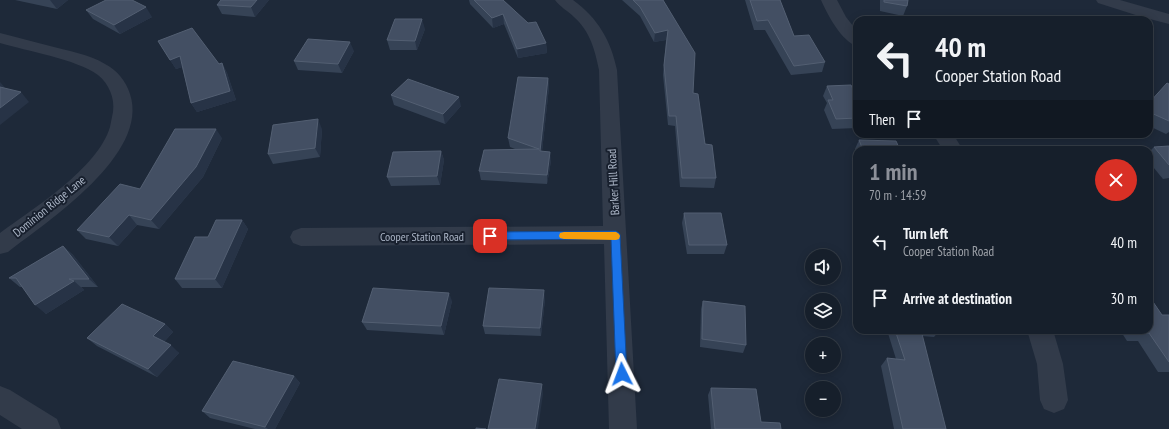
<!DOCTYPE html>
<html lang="en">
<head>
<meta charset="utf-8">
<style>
	:root { --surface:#161f2b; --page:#1f2733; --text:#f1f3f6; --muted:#9ea2a9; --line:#353d47; --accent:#8c9099 }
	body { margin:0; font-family:"PT Sans Narrow",sans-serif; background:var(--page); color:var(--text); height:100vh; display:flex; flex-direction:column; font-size:15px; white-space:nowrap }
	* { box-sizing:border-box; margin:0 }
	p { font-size:13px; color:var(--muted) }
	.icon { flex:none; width:22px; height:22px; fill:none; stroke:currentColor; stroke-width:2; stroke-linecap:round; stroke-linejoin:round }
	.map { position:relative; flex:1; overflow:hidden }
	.panel { position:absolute; left:853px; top:146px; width:300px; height:188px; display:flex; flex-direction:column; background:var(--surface); border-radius:12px; box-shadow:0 2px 10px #0003,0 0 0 1px var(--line) }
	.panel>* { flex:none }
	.hud { position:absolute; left:853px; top:16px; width:300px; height:122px; border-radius:12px; box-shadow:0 2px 10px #0003,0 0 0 1px var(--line); background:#161f2b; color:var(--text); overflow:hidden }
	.tools { position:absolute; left:805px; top:249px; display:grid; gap:8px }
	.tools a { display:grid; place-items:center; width:36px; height:36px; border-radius:50%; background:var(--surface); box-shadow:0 2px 10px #0003,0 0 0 1px var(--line); font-size:20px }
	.pin { position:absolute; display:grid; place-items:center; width:34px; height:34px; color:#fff; margin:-17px; border-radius:8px; box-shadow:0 2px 6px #0006 }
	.me { position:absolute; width:44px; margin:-22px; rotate:357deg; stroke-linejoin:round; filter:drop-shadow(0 0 3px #0008) }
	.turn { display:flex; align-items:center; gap:14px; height:84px; padding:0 16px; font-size:18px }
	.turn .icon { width:52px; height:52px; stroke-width:2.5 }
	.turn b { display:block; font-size:28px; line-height:34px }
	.then { display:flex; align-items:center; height:38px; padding:0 16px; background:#0003; gap:8px; font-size:15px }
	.round { display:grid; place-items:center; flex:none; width:42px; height:42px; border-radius:21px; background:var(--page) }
	.summary { display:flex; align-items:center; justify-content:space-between; height:68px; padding:0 16px }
	h1 { font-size:24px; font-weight:800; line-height:30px; color:var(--accent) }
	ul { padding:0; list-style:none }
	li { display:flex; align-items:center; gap:12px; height:56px; padding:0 16px }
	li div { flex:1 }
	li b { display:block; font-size:15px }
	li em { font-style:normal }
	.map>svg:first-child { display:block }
</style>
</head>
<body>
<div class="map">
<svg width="1169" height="429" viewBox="0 0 1169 429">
	<rect width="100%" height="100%" fill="#1e2939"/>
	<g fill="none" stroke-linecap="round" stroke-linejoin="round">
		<g fill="#323b4a" fill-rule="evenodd">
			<path d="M555 0H573C598 18 611 41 617 70L637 429H609L604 244 301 246 293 243 290 237 293 231 301 228 603 226 599 70C595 50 590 31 574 17 568 11 560 7 555 0Z"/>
			<path d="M821 0H837L846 17 857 31V46C842 42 827 14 821 0Z"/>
			<path d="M1096 0H1120L1169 14V24L1142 17 1098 3Z"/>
			<path d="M0 33C17 37 33 42 50 46 68 51 89 54 105 64 117 70 126 81 130 94 150 154 48 221 8 252L0 254V233C33 209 98 168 110 127 111 122 112 117 113 112 115 98 109 84 98 75 76 59 27 51 0 43Z"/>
			<path d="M933 134H953L963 150H943Z"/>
			<path d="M1027 330H1053L1063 364 1068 400 1064 409 1054 413 1044 409 1040 400 1037 364Z"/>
			<path d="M0 386 10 390 57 419 61 429H22L0 415Z"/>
		</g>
	</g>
	<g fill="#364356">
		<path d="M15 0H68L57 9Z"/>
		<path d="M269 0 255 17 222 14 217 5Z"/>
		<path d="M469 0H503L546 43 547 53 518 58 504 24 493 28 470 4Z"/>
		<path d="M622 0H663L693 93 705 144 716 178 714 188 680 187 675 126 668 125 663 75 666 40 654 42 640 16Z"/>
		<path d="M745 0H780L794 36 825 62 822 72 791 75 765 30H754Z"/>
		<path d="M880 0H908L907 6 903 16 880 11Z"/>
		<path d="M86 10 152 17 120 34 93 19Z"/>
		<path d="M425 29 417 50H390L387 40Z"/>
		<path d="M158 41 219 64 222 63 227 73 236 100 197 112 191 103 182 67 176 69Z"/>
		<path d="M354 51 342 73 298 70 294 61Z"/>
		<path d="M548 78 549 87 542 151 551 161 547 184 481 180 479 171 515 149 510 147 508 138Z"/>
		<path d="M1169 84V132L1166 134 1149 126V103Z"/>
		<path d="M827 86 857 98V128L832 129 824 110 827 103 823 96Z"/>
		<path d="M391 95 461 106 445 124 394 105Z"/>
		<path d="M322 129 320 157 273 164 268 154Z"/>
		<path d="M222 138 203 177 159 229 137 225 118 246 86 239 77 230 140 189Z"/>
		<path d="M859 140 900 150H857V156L855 149Z"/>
		<path d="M1169 146V178L1163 179 1149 162V152L1154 147Z"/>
		<path d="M441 151 444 160 440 185 391 186 387 177Z"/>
		<path d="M684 213 727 245 724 254H687L682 223Z"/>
		<path d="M242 220 248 229 222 288H182L175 279 208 237Z"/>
		<path d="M63 246 73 255 98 287H81L84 290 46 314 22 287H20L9 278Z"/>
		<path d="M545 299 541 336 485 334 483 326Z"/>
		<path d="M452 301 444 335 367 330 362 322Z"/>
		<path d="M703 301 746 345 743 353 700 347 701 309Z"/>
		<path d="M1162 315H1169V372H1158L1138 341H1127L1120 330H1149Z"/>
		<path d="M165 324 173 332 164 342 179 353 157 377 97 346 87 338Z"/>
		<path d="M887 330H940L934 337 922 336 946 429H894L881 366 887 358 896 359Z"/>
		<path d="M294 376 300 383 275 429H255L210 418 202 411Z"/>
		<path d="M711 388 761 422 781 429H711L708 395Z"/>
	</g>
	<g fill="#273346">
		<path d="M50 0H68L57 9Z"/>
		<path d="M257 0H269L255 17 251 7Z"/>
		<path d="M146 7 152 17 120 34 114 25Z"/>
		<path d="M503 14 504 24 493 28 492 18Z"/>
		<path d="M422 19 425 29 417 50 415 41Z"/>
		<path d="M668 30 666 40 654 42 655 33Z"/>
		<path d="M350 42 354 51 342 73 338 64Z"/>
		<path d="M546 43 547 53 518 58 517 49Z"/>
		<path d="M180 56 186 66 176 69 170 60Z"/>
		<path d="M222 63 227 73 236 100 197 112 191 103Z"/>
		<path d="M548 78 549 87 541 161 540 151Z"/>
		<path d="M0 82 7 90 0 93Z"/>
		<path d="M21 92 29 102 0 125V108Z"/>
		<path d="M459 97 461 106 445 124 443 114Z"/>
		<path d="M318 119 322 129 320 157 315 148Z"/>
		<path d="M216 129 222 138 203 177 159 229 151 220Z"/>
		<path d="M441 151 444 160 440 185 437 176Z"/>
		<path d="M550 152 551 161 547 184V175Z"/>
		<path d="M129 215 137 225 118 246 109 237Z"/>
		<path d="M242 220 248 229 222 288 215 279Z"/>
		<path d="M63 246 73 255 98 287 89 279Z"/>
		<path d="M74 281 84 290 46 314 35 305Z"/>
		<path d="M544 290 545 299 541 336 540 328Z"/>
		<path d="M449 293 452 301 444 335 441 326Z"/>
		<path d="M165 324 173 332 162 344 153 336Z"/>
		<path d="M171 345 179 353 157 377 148 369Z"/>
		<path d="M294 376 300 383 275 429H268L265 427Z"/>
		<path d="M542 384 543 394 538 429H535Z"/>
	</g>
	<g fill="#434f63" stroke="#535f72">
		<path d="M106 0H132L146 7 114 25 86 10Z"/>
		<path d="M221 0H257L251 7 217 5Z"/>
		<path d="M474 0H503L528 23 536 22 546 43 517 49 503 14 492 18Z"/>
		<path d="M633 0H663L695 53 693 93 698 94 705 144 712 145 716 178H682L676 116H669L664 65 668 30 655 33 640 7Z"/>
		<path d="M750 0H780L794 36 809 35 825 62 794 66 768 20 757 21Z"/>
		<path d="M884 0H908L907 6 884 2Z"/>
		<path d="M395 19H422L415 41 387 40Z"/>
		<path d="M192 28 219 64 222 63 230 91 191 103 180 56 170 60 158 41Z"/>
		<path d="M308 39 350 42 338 64 294 61Z"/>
		<path d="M518 77 548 78 540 151 550 152 547 175 479 171 484 150 539 149 508 138Z"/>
		<path d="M408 79 459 97 443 114 391 95Z"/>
		<path d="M1167 83 1169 84V121L1149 112V103Z"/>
		<path d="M851 85 857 98V118L836 119 828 100H833L827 86Z"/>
		<path d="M0 87 21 92 0 108Z"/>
		<path d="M318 119 315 148 268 154 273 125Z"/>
		<path d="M175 129H216L196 167 151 220 129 215 109 237 77 230 120 184 140 189Z"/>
		<path d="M859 140 896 141 900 150H863Z"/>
		<path d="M1169 146V165L1154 147Z"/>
		<path d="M441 151 437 176 387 177 393 152Z"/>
		<path d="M684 213H721L727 245H689Z"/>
		<path d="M216 220H242L215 279H175L195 237H208Z"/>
		<path d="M63 246 89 279H69L74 281 35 305 16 278H9Z"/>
		<path d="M373 288 449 293 441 326 362 322Z"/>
		<path d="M489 288 544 290 540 328 483 326Z"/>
		<path d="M1149 296 1162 315H1169V362L1149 333H1139L1136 330H1149Z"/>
		<path d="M703 301 745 306 746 345 702 339Z"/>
		<path d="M122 304 165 324 153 336 171 345 148 369 87 338Z"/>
		<path d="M895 330H921L946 429H903L887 358 905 360Z"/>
		<path d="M233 361 294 376 265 427 202 411Z"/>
		<path d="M499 379 542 384 535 429H488Z"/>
		<path d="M711 388 756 389 761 422 780 423 781 429H715Z"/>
		<path d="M476 428 486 429H476Z"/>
	</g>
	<path fill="#1a73e8" stroke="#114b97" d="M616 231 619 233 620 235 627 374 626 378 622 380 618 378 616 374 611 239 490 240 486 239 485 236 486 233 490 232Z"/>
	<path fill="#f59e0b" d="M564 232H616L619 234 620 236 619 239 616 240 564 239 560 238 559 236 560 233Z"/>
	<g text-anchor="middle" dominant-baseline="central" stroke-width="4" stroke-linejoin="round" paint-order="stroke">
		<g font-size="12" fill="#acb6c7" stroke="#18202e">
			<text transform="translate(613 182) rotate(-93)">Barker Hill Road</text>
			<text transform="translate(49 206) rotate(-39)">Dominion Ridge Lane</text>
			<text x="422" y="236">Cooper Station Road</text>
		</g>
	</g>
</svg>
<div class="tools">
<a><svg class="icon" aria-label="sound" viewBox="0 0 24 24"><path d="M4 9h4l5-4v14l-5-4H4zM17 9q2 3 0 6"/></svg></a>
<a><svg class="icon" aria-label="layers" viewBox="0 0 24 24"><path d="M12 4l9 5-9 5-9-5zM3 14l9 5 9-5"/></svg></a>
<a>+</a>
<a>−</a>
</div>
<div class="pin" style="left:490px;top:236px;background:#d93025"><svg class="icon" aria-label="arrive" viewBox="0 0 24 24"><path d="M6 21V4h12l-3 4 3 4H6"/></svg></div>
<svg class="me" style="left:622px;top:374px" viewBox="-20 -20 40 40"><path d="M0-17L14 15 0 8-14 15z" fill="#1a73e8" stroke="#fff" stroke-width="4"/></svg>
<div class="hud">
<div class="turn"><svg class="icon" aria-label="left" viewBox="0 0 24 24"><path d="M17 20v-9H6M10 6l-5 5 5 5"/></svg><div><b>40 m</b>Cooper Station Road</div></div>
<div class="then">Then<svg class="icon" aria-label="arrive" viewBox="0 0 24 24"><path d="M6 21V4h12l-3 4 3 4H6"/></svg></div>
</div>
<section class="panel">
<div class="summary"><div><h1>1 min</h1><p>70 m · 14:59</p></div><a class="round" style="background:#d93025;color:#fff"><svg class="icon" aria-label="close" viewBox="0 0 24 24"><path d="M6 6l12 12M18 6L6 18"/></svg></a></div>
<ul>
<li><svg class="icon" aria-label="left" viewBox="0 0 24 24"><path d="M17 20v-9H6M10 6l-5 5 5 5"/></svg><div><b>Turn left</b><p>Cooper Station Road</p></div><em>40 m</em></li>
<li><svg class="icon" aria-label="arrive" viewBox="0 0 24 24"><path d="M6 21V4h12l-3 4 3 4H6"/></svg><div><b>Arrive at destination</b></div><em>30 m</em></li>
</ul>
</section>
</div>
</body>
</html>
